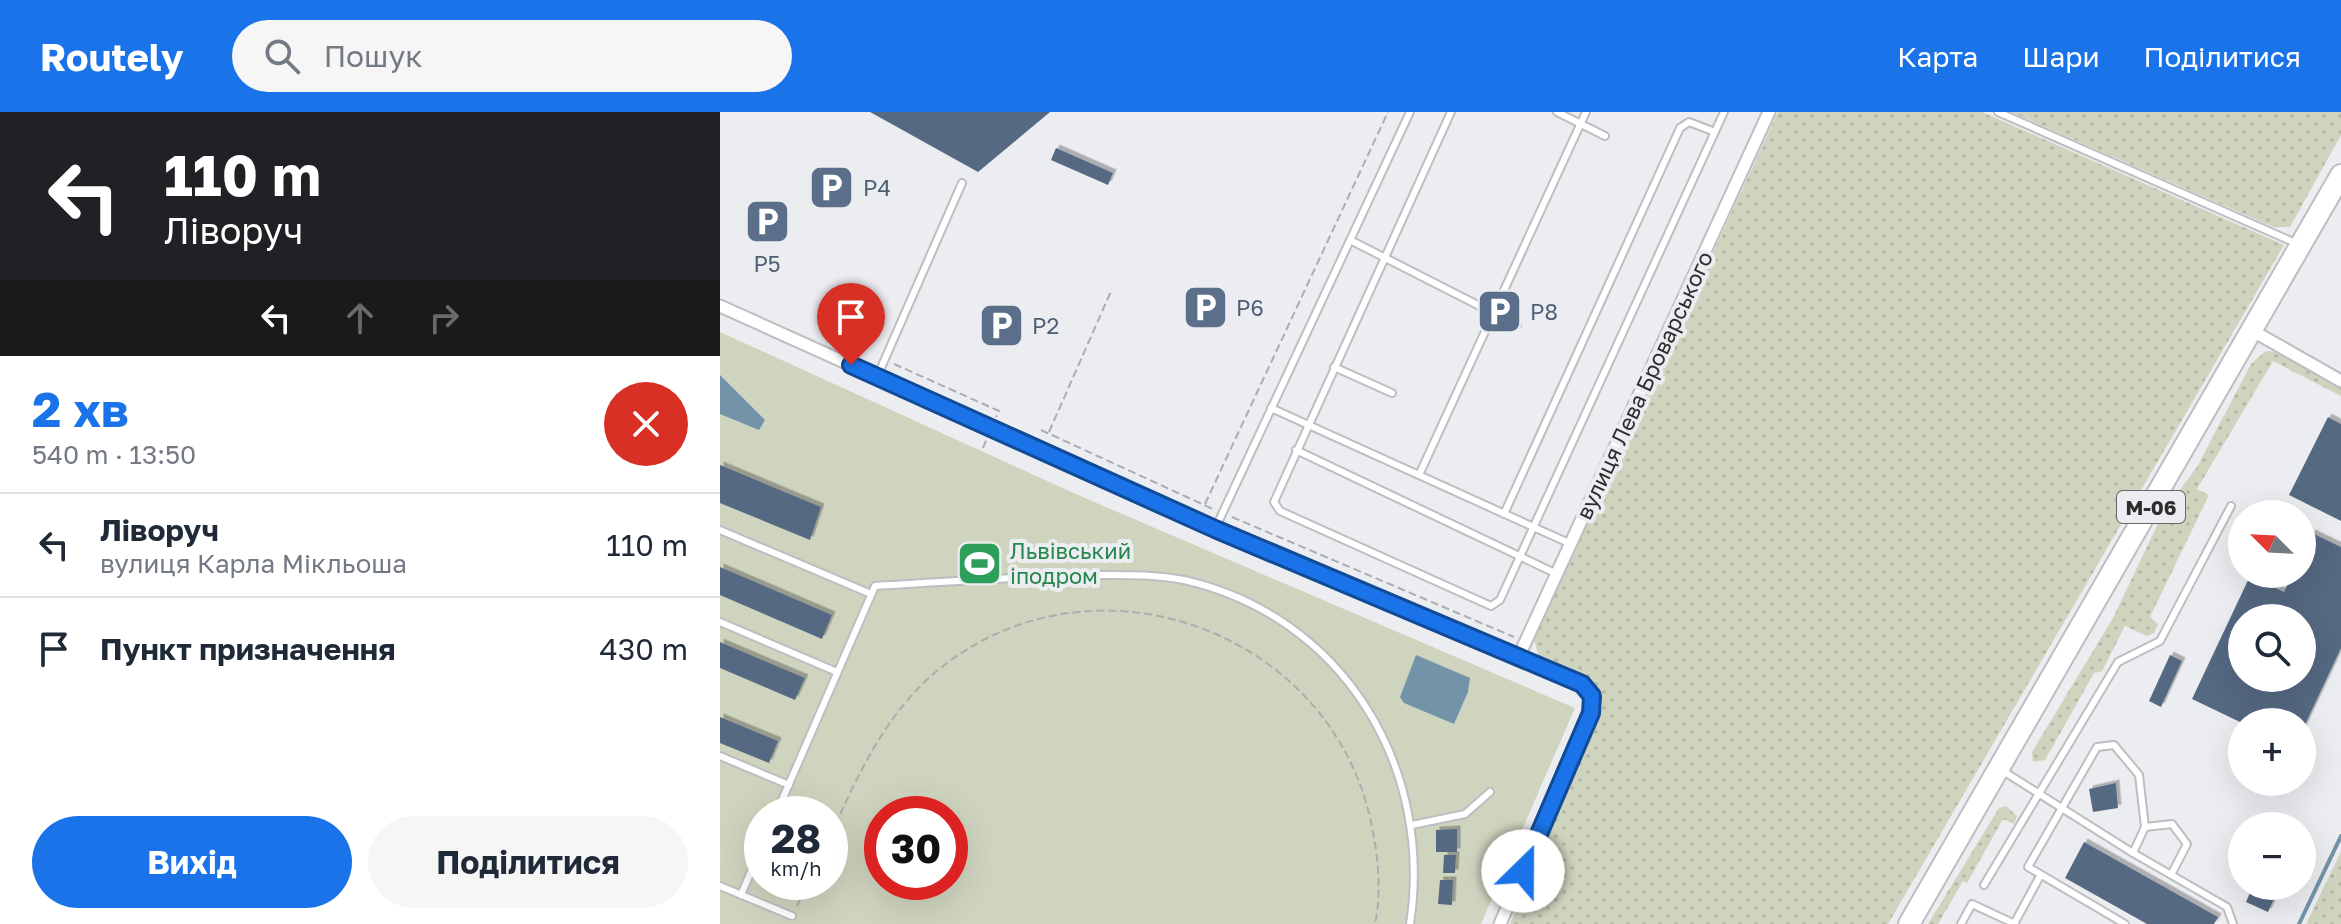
<!DOCTYPE html>
<html lang="uk">
<head>
<meta charset="utf-8">
<style>
	:root { --surface:#fff; --page:#f6f6f7; --text:#1f2937; --muted:#747a83; --line:#e0e1e3; --accent:#1a73e8 }
	body { margin:0; font-family:"Golos Text",sans-serif; background:var(--page); color:var(--text); height:100vh; display:flex; flex-direction:column; font-size:30px; white-space:nowrap }
	* { box-sizing:border-box; margin:0 }
	p { font-size:26px; color:var(--muted) }
	.icon { flex:none; width:44px; height:44px; fill:none; stroke:currentColor; stroke-width:2; stroke-linecap:round; stroke-linejoin:round }
	.map { position:relative; flex:1; overflow:hidden }
	.drawer { display:flex; flex-direction:column; background:var(--surface); width:720px }
	.drawer>* { flex:none }
	.hud { background:#202124; color:#fff; overflow:hidden }
	.needle { width:52px; rotate:294deg }
	.controls { position:absolute; left:1508px; top:388px; display:grid; gap:16px }
	.controls a { display:grid; place-items:center; width:88px; height:88px; border-radius:50%; background:var(--surface); box-shadow:0 8px 32px #0002; font-size:40px }
	.speed { position:absolute; left:24px; top:684px; display:flex; gap:16px; font-size:40px; font-weight:700; text-align:center }
	.speed>* { display:grid; place-content:center; width:104px; height:104px; border-radius:50%; background:var(--surface); box-shadow:0 8px 32px #0002; line-height:1 }
	.speed small { font-size:20px; font-weight:400 }
	.speed .limit { border:12px solid #d22; background:#fff; color:#111 }
	.pin { position:absolute; display:grid; place-items:center; width:68px; height:68px; color:#fff; margin:-82px -34px; border-radius:50% 50% 50% 0; rotate:-45deg; box-shadow:0 0 8px #0007 }
	.pin .icon { rotate:45deg }
	.me { position:absolute; width:88px; margin:-44px; rotate:23deg; stroke-linejoin:round; filter:drop-shadow(0 0 6px #0008) }
	.turn { display:flex; align-items:center; gap:28px; height:168px; padding:0 32px; font-size:36px }
	.turn .icon { width:104px; height:104px; stroke-width:2.5 }
	.turn b { display:block; font-size:56px; line-height:68px }
	.lanes { display:flex; align-items:center; height:76px; padding:0 32px; background:#0003; justify-content:center; gap:40px; direction:ltr }
	.lanes .off { opacity:.35 }
	.round { display:grid; place-items:center; flex:none; width:84px; height:84px; border-radius:42px; background:var(--page) }
	.overview { display:flex; align-items:center; justify-content:space-between; height:136px; padding:0 32px }
	h1 { font-size:48px; font-weight:700; line-height:60px; color:var(--accent) }
	.primary-button { display:flex; gap:16px; margin-top:auto; padding:16px 32px }
	.primary-button a { flex:1; height:92px; border-radius:48px; background:var(--accent); color:#fff; font-size:32px; font-weight:700; line-height:92px; text-align:center }
	.primary-button a+a { background:var(--page); color:var(--text) }
	ul { padding:0; list-style:none }
	li { display:flex; align-items:center; gap:24px; height:104px; padding:0 32px; border-top:2px solid var(--line) }
	li div { flex:1 }
	li b { display:block; font-size:30px }
	li em { font-style:normal }
	header { display:flex; align-items:center; gap:48px; box-sizing:border-box; height:112px; padding:0 40px; background:var(--accent); color:#fff }
	header strong { font-size:38px }
	nav { display:flex; gap:44px; margin-inline-start:auto; font-size:28px }
	.search { width:560px; height:72px; background:var(--page); display:flex; align-items:center; gap:20px; box-sizing:border-box; padding:0 28px; border-radius:44px; color:var(--muted); font-size:30px }
	main { display:flex; flex:1; min-height:0 }
	.map>svg:first-child { display:block }
</style>
</head>
<body>
<header>
<strong>Routely</strong>
<div class="search"><svg class="icon" aria-label="search" viewBox="0 0 24 24"><circle cx="10" cy="10" r="6"/><path d="M15 15l6 6"/></svg>Пошук</div>
<nav><a>Карта</a><a>Шари</a><a>Поділитися</a></nav>
</header>
<main>
<section class="drawer">
<div class="hud">
<div class="turn"><svg class="icon" aria-label="left" viewBox="0 0 24 24"><path d="M17 20v-9H6M10 6l-5 5 5 5"/></svg><div><b>110 m</b>Ліворуч</div></div>
<div class="lanes"><svg class="icon" aria-label="left" viewBox="0 0 24 24"><path d="M17 20v-9H6M10 6l-5 5 5 5"/></svg><svg class="icon off" aria-label="ahead" viewBox="0 0 24 24"><path d="M12 20V5M6 11l6-6 6 6"/></svg><svg class="icon off" aria-label="right" viewBox="0 0 24 24"><path d="M7 20v-9h11M14 6l5 5-5 5"/></svg></div>
</div>
<div class="overview"><div><h1>2 хв</h1><p>540 m · 13:50</p></div><a class="round" style="background:#d93025;color:#fff"><svg class="icon" aria-label="close" viewBox="0 0 24 24"><path d="M6 6l12 12M18 6L6 18"/></svg></a></div>
<ul>
<li><svg class="icon" aria-label="left" viewBox="0 0 24 24"><path d="M17 20v-9H6M10 6l-5 5 5 5"/></svg><div><b>Ліворуч</b><p>вулиця Карла Мікльоша</p></div><em>110 m</em></li>
<li><svg class="icon" aria-label="arrive" viewBox="0 0 24 24"><path d="M6 21V4h12l-3 4 3 4H6"/></svg><div><b>Пункт призначення</b></div><em>430 m</em></li>
</ul>
<div class="primary-button"><a>Вихід</a><a>Поділитися</a></div>
</section>
<div class="map">
<svg width="1621" height="812" viewBox="0 0 1621 812">
	<defs>
		<pattern id="grass-dots" width="8" height="8" patternUnits="userSpaceOnUse" patternTransform="scale(2)"><rect width="8" height="8" fill="#cfd4bf"/><path d="M2 2h.1M6 6h.1" fill="none" stroke="#b2b6a4" stroke-width="1.8" stroke-linecap="round"/></pattern>
		<filter id="shadow"><feDropShadow dx="3.5" dy="-3.5" stdDeviation="0" flood-color="#0004"/></filter>
	</defs>
	<rect width="100%" height="100%" fill="#ecedf0"/>
	<g fill="url(#grass-dots)">
		<path d="M1058 0H1262L1564 133 1168 812H790L882 595C878 563 845 557 819 545L814 528Z"/>
		<path d="M1291 0H1621V23L1570 115H1553Z"/>
		<path d="M1546 239 1560 240 1621 274V284L1553 249 1477 377 1489 383 1430 505 1438 512 1434 521 1427 524 1405 514 1382 559 1374 561 1325 648 1313 650 1312 640 1393 506 1444 399 1477 355 1531 252Z"/>
		<path d="M1286 694 1297 704 1294 712 1283 707 1247 771 1243 769 1218 812H1208L1279 696Z"/>
		<path d="M1621 740V812H1586Z"/>
	</g>
	<path fill="#cfd4bf" fill-rule="evenodd" d="M0 220 358 383 855 596 761 812H0ZM42 702H110V770H42ZM162 702H230V770H162Z"/>
	<g fill="#7394a8">
		<path d="M0 263 45 308 39 318 0 302Z"/>
		<path d="M696 543 750 566 748 580 734 612 684 591 680 585Z"/>
	</g>
	<g fill="none" stroke-linecap="round" stroke-linejoin="round">
		<path stroke="#7394a8" stroke-width="4" d="M1579 812 1621 724"/>
	</g>
	<g fill="#576983" fill-rule="evenodd" filter="url(#shadow)">
		<path d="M150 0H330L258 60Z"/>
		<path d="M336 36 393 61 388 73 331 48Z"/>
		<path d="M1608 305 1621 312V409L1569 383Z"/>
		<path d="M0 353 101 395 90 428 0 391Z"/>
		<path d="M1592 421 1621 435V536L1582 619V610H1520L1472 587 1530 464 1564 480 1572 462H1582V442ZM1522 506H1582V566H1522Z"/>
		<path d="M0 455 112 503 102 527 0 483Z"/>
		<path d="M0 530 85 566 75 588 0 556Z"/>
		<path d="M1450 543 1462 549 1441 595 1429 589Z"/>
		<path d="M0 605 58 629 49 651 0 631Z"/>
		<path d="M1396 671 1398 696 1373 700 1369 677Z"/>
		<path d="M737 717V740H716V718Z"/>
		<path d="M1364 730 1498 805 1494 812H1427L1345 766Z"/>
		<path d="M724 743H736L735 761H723Z"/>
		<path d="M720 768H733L732 793 718 792Z"/>
		<path d="M1533 774H1560L1548 800 1526 790Z"/>
	</g>
	<g fill="none" stroke-linecap="round" stroke-linejoin="round">
		<defs>
			<g id="lane">
				<path d="M731 0 554 390 560 399 771 494 780 488 1004 0"/>
				<path d="M837 0 885 24"/>
				<path d="M1278 0 1578 132"/>
				<path d="M630 128 797 213"/>
				<path d="M614 255 672 281"/>
				<path d="M157 265 242 71"/>
				<path d="M551 296 851 432"/>
				<path d="M576 338 837 462"/>
				<path d="M699 363 866 0"/>
				<path d="M784 402 960 16 969 10 995 20"/>
				<path d="M495 417 690 0"/>
				<path d="M0 418 151 482"/>
				<path d="M0 510 117 560"/>
				<path d="M0 644 69 673"/>
				<path d="M1283 659 1413 741 1507 795 1513 812"/>
				<path d="M56 702 155 474C227 470 300 464 373 463 403 463 434 462 464 468 623 504 714 655 690 812"/>
				<path d="M692 713 745 702 770 680"/>
				<path d="M1413 741 1425 715 1452 712 1467 732 1452 761"/>
				<path d="M1264 773 1398 550 1440 529 1511 394"/>
				<path d="M0 774 72 804"/>
				<path d="M21 783 42 734"/>
				<path d="M1241 812 1252 792 1295 812"/>
				<path d="M1294 812 1320 764"/>
				<path d="M1405 812 1308 755 1377 635 1394 633 1419 663 1425 715"/>
			</g>
			<g id="street">
				<path d="M0 194 495 417 862 572 872 584 871 601 780 812"/>
				<path d="M1533 219 1621 269"/>
				<path d="M798 546 1049 0"/>
			</g>
			<path id="highway" d="M1189 812 1621 63"/>
		</defs>
		<use href="#lane" stroke="#bdbec1" stroke-width="10"/>
		<use href="#street" stroke="#bdbec1" stroke-width="15"/>
		<use href="#highway" stroke="#bdbec1" stroke-width="24"/>
		<g stroke="#acadaf" stroke-width="2" stroke-dasharray="8 4" stroke-linecap="butt">
			<path d="M174 252 279 299 276 305"/>
			<path d="M321 318 495 398"/>
			<path d="M329 320 392 177"/>
			<path d="M263 336 267 326"/>
			<path d="M485 392 668 0"/>
			<path d="M512 405 794 525"/>
			<path d="M110 724C140 659 168 595 227 551 382 435 611 522 651 710 658 743 662 779 655 812"/>
			<path d="M77 794 88 770"/>
		</g>
		<use href="#lane" stroke="#fff" stroke-width="6"/>
		<use href="#street" stroke="#fff" stroke-width="11"/>
		<use href="#highway" stroke="#fff" stroke-width="20"/>
	</g>
	<g fill="none" stroke-linecap="round" stroke-linejoin="round">
		<defs>
			<path id="route" d="M131 253 495 417 862 572 872 584 871 601 803 759"/>
		</defs>
		<use href="#route" stroke="#114b97" stroke-width="20"/>
		<use href="#route" stroke="#1a73e8" stroke-width="14"/>
	</g>
	<defs>
		<symbol id="parking-square" viewBox="-11 -11 22 22"><rect x="-9" y="-9" width="18" height="18" rx="4" fill="#5c6f8a" stroke="#ecedf0"/><path d="M-3.5-5.5H1a3.5 3.5 0 0 1 0 7H-1V5.5H-3.5ZM-1-3.4V-.6H.8a1.4 1.4 0 0 0 0-2.8Z" fill="#fff"/></symbol>
		<symbol id="stadium-square" viewBox="-11 -11 22 22"><rect x="-9" y="-9" width="18" height="18" rx="4" fill="#2e9e5b" stroke="#ecedf0"/><path d="M0-5a6.5 5 0 1 0 0 10a6.5 5 0 1 0 0-10ZM-3.5-1.8h7v3.6h-7Z" fill="#fff"/></symbol>
	</defs>
	<g fill-rule="evenodd">
		<use href="#parking-square" x="86" y="50" width="51" height="51"/>
		<use href="#parking-square" x="22" y="84" width="51" height="51"/>
		<use href="#parking-square" x="460" y="170" width="51" height="51"/>
		<use href="#parking-square" x="754" y="174" width="51" height="51"/>
		<use href="#parking-square" x="256" y="188" width="51" height="51"/>
		<use href="#stadium-square" x="234" y="426" width="51" height="51"/>
	</g>
	<g text-anchor="middle" dominant-baseline="central" stroke-width="8" stroke-linejoin="round" paint-order="stroke">
		<rect fill="#ecedf0" stroke="#666768" stroke-width="2" x="1397" y="379" width="68" height="32" rx="6"/>
		<g font-size="20" font-weight="bold" fill="#2c2d2e">
			<text x="1431" y="395">М-06</text>
		</g>
		<g font-size="22" fill="#4e5e75" stroke="#ecedf0" text-anchor="start">
			<text x="143" y="75">P4</text>
			<text x="47" y="151" text-anchor="middle">P5</text>
			<text x="516" y="195">P6</text>
			<text x="810" y="199">P8</text>
			<text x="312" y="213">P2</text>
		</g>
		<g font-size="22" fill="#2c2d2e" stroke="#ecedf0">
			<text transform="translate(924 273) rotate(-65)">вулиця Лева Броварського</text>
		</g>
		<g font-size="22" fill="#27864d" stroke="#ecedf0" text-anchor="start">
			<text x="290" y="438">Львівський<tspan x="290" dy="25">іподром</tspan></text>
		</g>
	</g>
</svg>
<div class="controls">
<a><svg class="needle" viewBox="-14 -14 28 28"><path d="M0-13l5 13h-10z" fill="#e53935"/><path d="M0 13l5-13h-10z" fill="#747a83"/></svg></a>
<a><svg class="icon" aria-label="search" viewBox="0 0 24 24"><circle cx="10" cy="10" r="6"/><path d="M15 15l6 6"/></svg></a>
<a>+</a>
<a>−</a>
</div>
<div class="speed"><div>28<small>km/h</small></div><div class="limit">30</div></div>
<div class="pin" style="left:131px;top:253px;background:#d93025"><svg class="icon" aria-label="arrive" viewBox="0 0 24 24"><path d="M6 21V4h12l-3 4 3 4H6"/></svg></div>
<svg class="me" style="left:803px;top:759px" viewBox="-20 -20 40 40"><circle r="19" fill="#fff"/><path d="M0-13L10 11 0 6-10 11z" fill="#1a73e8"/></svg>
</div>
</main>
</body>
</html>
